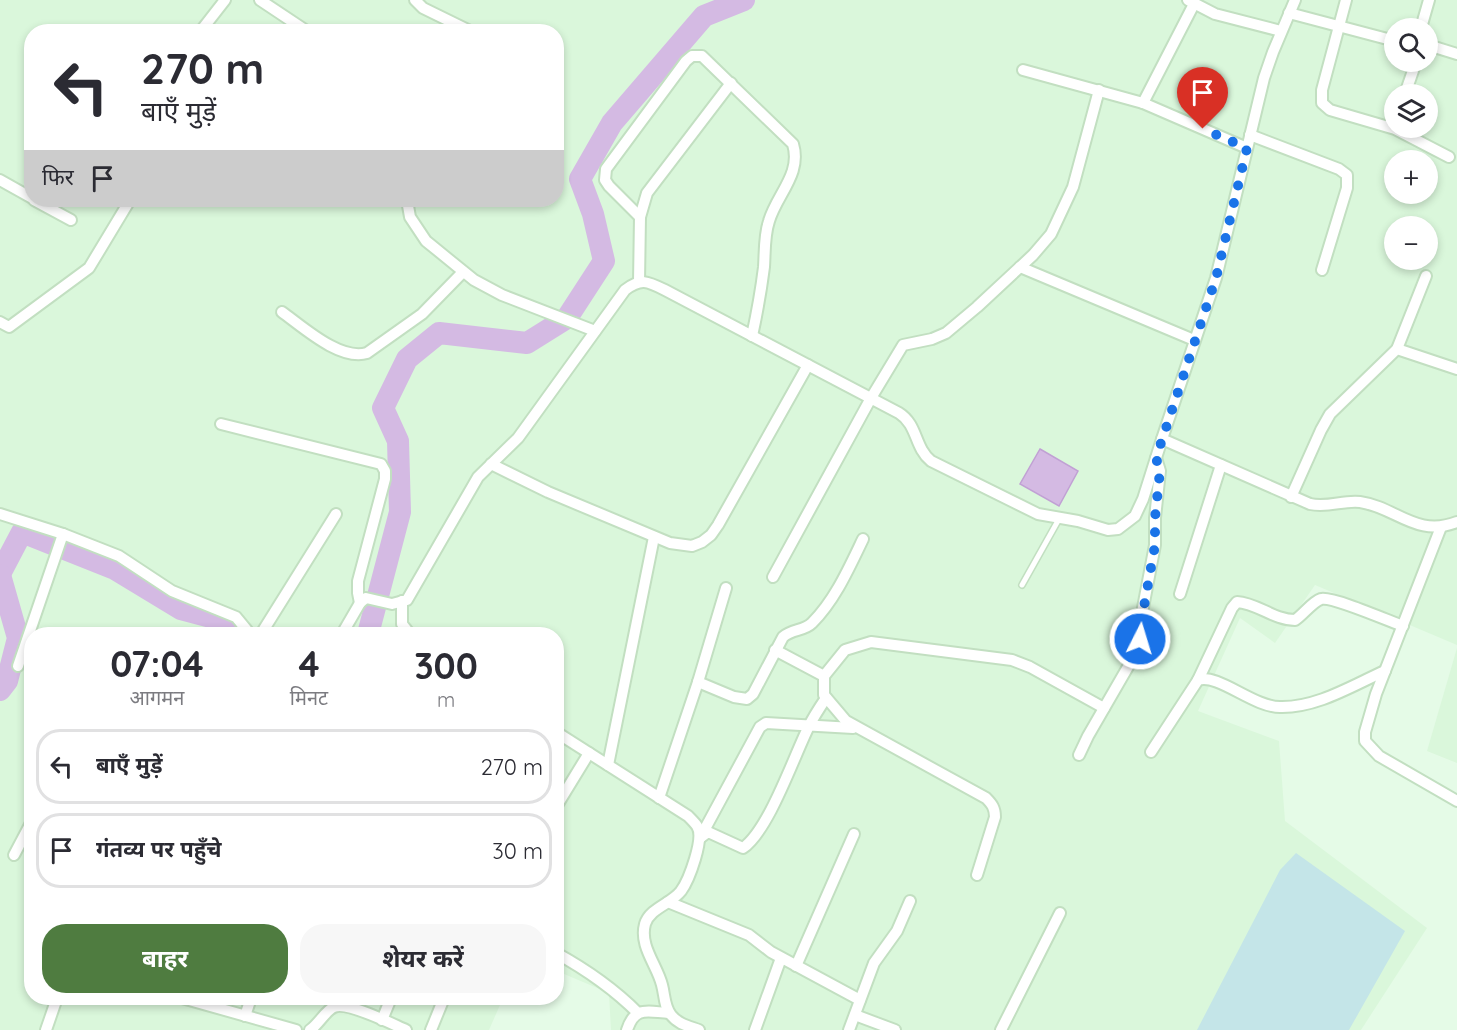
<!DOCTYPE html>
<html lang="hi">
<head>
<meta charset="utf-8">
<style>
	:root { --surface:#fff; --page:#f7f7f7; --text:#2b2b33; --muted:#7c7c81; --line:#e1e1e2; --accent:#4f7c40 }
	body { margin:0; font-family:Quicksand,"Noto Sans Devanagari",sans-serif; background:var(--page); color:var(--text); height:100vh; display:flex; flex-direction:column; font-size:22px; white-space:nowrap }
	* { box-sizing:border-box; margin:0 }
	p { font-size:20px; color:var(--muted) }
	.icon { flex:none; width:33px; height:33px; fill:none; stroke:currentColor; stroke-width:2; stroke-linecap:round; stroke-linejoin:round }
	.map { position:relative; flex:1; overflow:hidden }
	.drawer { position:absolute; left:24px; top:627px; width:540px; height:378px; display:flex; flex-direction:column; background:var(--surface); border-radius:24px; box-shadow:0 3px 9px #0003 }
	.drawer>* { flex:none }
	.hud { position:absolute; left:24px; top:24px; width:540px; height:183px; border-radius:24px; box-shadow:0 3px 9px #0003; background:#fff; color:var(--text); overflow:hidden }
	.fabs { position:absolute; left:1384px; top:18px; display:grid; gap:12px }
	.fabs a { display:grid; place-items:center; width:54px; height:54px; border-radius:50%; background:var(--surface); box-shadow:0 3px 9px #0003; font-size:30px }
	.pin { position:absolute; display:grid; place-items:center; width:51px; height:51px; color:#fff; margin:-62px -26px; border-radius:50% 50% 50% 0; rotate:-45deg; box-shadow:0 0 6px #0007 }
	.pin .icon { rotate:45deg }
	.me { position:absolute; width:66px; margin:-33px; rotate:5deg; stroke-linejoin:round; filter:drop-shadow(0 0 4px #0008) }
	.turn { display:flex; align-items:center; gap:21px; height:126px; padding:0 18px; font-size:27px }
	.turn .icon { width:78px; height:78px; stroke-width:2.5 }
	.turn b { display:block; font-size:42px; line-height:51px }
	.then { display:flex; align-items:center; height:57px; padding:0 18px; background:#0003; gap:12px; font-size:22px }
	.eta { display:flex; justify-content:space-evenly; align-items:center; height:102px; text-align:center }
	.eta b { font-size:36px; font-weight:700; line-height:42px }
	.button { display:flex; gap:12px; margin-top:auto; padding:12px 18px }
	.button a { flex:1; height:69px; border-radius:24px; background:var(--accent); color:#fff; font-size:24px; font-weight:700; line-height:69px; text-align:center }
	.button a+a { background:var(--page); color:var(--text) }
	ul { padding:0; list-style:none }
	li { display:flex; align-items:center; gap:18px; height:75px; margin:0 12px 9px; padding:0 6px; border:3px solid var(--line); border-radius:24px }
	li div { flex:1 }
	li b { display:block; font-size:22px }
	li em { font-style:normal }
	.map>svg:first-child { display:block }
</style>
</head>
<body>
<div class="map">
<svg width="1457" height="1030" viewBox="0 0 1457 1030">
	<rect width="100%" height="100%" fill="#e5fbe7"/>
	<g fill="#daf7db" fill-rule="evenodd">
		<path d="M0 0H1457V645L1315 585 1275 643 1240 618 1198 711 1279 741 1285 821 1427 928 1361 1030H611L609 993 557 971 556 634H32V998H503L489 1030H0ZM1395 28H1428V62H1395ZM32 32H556V200H32ZM1395 94H1428V128H1395ZM1395 160H1428V194H1395ZM1395 226H1428V260H1395Z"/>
		<path d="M1457 648V763L1427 751Z"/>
	</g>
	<path fill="#c4e5e8" d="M1296 853 1405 931 1349 1030H1197L1280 870Z"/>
	<path fill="#d4bae3" stroke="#c1a1d4" stroke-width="1.5" d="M1040 449 1078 471 1059 506 1020 484Z"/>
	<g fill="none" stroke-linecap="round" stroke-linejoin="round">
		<g stroke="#d4bae3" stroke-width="22">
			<path d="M0 574 22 532 115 569 181 609 215 618 231 634"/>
			<path d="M0 575 18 638 7 681 0 690"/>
			<path d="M368 634 400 512 398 441 383 408 407 359 439 333 527 343 567 318 604 261 593 214 580 179 612 123 704 16 744 0"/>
		</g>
		<defs>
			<path id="service" d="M1022 585 1059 519"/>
			<g id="minor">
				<path d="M260 0 308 32"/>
				<path d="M415 0 423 8 472 32"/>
				<path d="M1188 0 1215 14 1281 31"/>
				<path d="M1295 0 1273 52 1264 78 1216 278 1162 439 1310 504C1328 508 1343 500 1360 502 1396 507 1416 538 1457 522"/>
				<path d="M1346 0 1322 90V103L1330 110 1395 129 1449 157"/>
				<path d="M1289 13 1395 41"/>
				<path d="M1421 28 1429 0"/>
				<path d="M200 32 225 0"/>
				<path d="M1428 45 1457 54"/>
				<path d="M1023 70 1143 103 1247 148"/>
				<path d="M1405 94 1416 62"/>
				<path d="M1143 103 1194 4"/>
				<path d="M1250 135 1339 169 1347 175V188L1322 270"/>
				<path d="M0 180 32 198"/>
				<path d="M34 200 71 220"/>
				<path d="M407 200 410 217 426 241 474 280 502 295 595 331"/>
				<path d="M640 217 609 186 605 180 606 169 686 61 692 56H702L793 144C802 174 777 194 769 221 764 236 765 252 764 267 761 291 757 313 752 336"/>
				<path d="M1020 267 1194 340"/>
				<path d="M639 282 640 217 647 193 731 83"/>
				<path d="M282 312C303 327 340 361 367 353L422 314 463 272"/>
				<path d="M0 322 9 327 89 268 130 200"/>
				<path d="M1397 349 1457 369"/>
				<path d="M221 424 381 464 385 471V479L358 581V593L360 603"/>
				<path d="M491 464 548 492 670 543 692 546 702 542 711 535 718 525 808 365"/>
				<path d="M1291 497 1321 430 1330 414 1397 349 1426 276"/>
				<path d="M0 514 63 534 119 556 172 591 236 617 250 634"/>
				<path d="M1441 527 1376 694 1365 732V741L1379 756 1457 801"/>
				<path d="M773 577 871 398 903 345 932 339 946 333 977 307 1033 255 1051 234 1073 187 1099 90"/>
				<path d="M1180 594 1221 465"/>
				<path d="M402 601V624L410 634"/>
				<path d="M261 634 336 514"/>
				<path d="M342 634 360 603 366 598 392 604 407 600 478 477 518 438 625 290C641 278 647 281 665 290L899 413C918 425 914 447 931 461L1038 514 1078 521 1108 530 1118 529 1135 516 1143 499 1162 439"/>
				<path d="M775 650 824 676V695L846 721 986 798C992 804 995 808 995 817L977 875"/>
				<path d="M18 666 63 534"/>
				<path d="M824 676 845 650 871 642 1012 660 1030 667 1104 708"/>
				<path d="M1198 680 1232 608 1237 602C1257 603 1274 620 1295 620 1303 615 1312 602 1321 599 1332 596 1389 621 1403 626"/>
				<path d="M698 682 734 697 747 699 753 694 783 637C792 629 804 631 812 623 835 600 849 568 863 539"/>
				<path d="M556 732 688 816C691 819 695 823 697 826 705 838 689 880 681 891 671 904 650 908 645 924 639 946 657 965 662 985 665 996 664 1006 671 1015 678 1024 688 1026 699 1030"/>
				<path d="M1151 752 1198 680C1218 673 1253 707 1280 707 1317 708 1353 685 1385 671"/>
				<path d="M1079 755 1088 736 1140 646 1141 618 1155 545V518L1160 471 1156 458"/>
				<path d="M608 765 654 537"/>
				<path d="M659 798 698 682 726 588"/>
				<path d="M556 807 589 753"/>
				<path d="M700 838 760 727 766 723 853 728"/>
				<path d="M700 838 708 832 743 848C769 830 794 756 809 726 814 716 820 707 826 698"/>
				<path d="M14 855 32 821"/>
				<path d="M668 902 749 935 771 952 860 1000"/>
				<path d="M556 953C587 970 613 988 638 1013"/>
				<path d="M796 966 854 834"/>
				<path d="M182 998 296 1030"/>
				<path d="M855 1015 895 1030"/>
				<path d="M245 1016 251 998"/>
				<path d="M382 1020 391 998"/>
				<path d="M46 1030 57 998"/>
				<path d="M310 1030C319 1024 325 1011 334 1007 347 1001 392 1024 406 1030"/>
				<path d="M431 1030 444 998"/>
				<path d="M627 1030C635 1005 648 1012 669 1013"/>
				<path d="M755 1030 781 958"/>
				<path d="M849 1030 874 963 897 931 910 901"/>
				<path d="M1001 1030 1060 913"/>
			</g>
		</defs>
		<use href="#service" stroke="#c2dfc1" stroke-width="8"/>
		<use href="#minor" stroke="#c2dfc1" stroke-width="14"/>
		<use href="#service" stroke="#fff" stroke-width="5"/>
		<use href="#minor" stroke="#fff" stroke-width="10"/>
	</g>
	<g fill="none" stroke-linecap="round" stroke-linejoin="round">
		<path stroke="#1a73e8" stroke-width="10" stroke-dasharray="0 18" d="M1140 639 1142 618 1155 545V518L1160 471 1156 458 1216 278 1247 148 1203 129"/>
	</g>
</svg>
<div class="fabs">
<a><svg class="icon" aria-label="search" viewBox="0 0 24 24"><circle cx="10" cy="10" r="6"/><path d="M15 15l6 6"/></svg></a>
<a><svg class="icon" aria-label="layers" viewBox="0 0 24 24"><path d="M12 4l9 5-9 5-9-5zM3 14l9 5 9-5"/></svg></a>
<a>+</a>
<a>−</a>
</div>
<div class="pin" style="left:1203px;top:129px;background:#d93025"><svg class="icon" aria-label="arrive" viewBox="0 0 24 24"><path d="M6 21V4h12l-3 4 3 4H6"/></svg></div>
<svg class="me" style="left:1140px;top:639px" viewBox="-20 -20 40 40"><circle r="17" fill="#1a73e8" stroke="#fff" stroke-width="3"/><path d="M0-11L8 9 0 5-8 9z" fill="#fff"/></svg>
<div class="hud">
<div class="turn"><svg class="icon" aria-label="left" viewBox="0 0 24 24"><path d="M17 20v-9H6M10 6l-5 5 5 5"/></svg><div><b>270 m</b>बाएँ मुड़ें</div></div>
<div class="then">फिर<svg class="icon" aria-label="arrive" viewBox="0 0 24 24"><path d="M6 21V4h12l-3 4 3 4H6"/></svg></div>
</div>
<section class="drawer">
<div class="eta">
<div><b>07:04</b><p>आगमन</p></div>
<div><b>4</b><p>मिनट</p></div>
<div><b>300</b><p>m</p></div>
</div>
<ul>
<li><svg class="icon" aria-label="left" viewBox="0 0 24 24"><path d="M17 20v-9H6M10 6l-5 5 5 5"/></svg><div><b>बाएँ मुड़ें</b></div><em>270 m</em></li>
<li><svg class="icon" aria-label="arrive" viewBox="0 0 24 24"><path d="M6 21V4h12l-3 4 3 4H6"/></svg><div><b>गंतव्य पर पहुँचे</b></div><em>30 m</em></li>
</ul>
<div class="button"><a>बाहर</a><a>शेयर करें</a></div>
</section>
</div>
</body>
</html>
